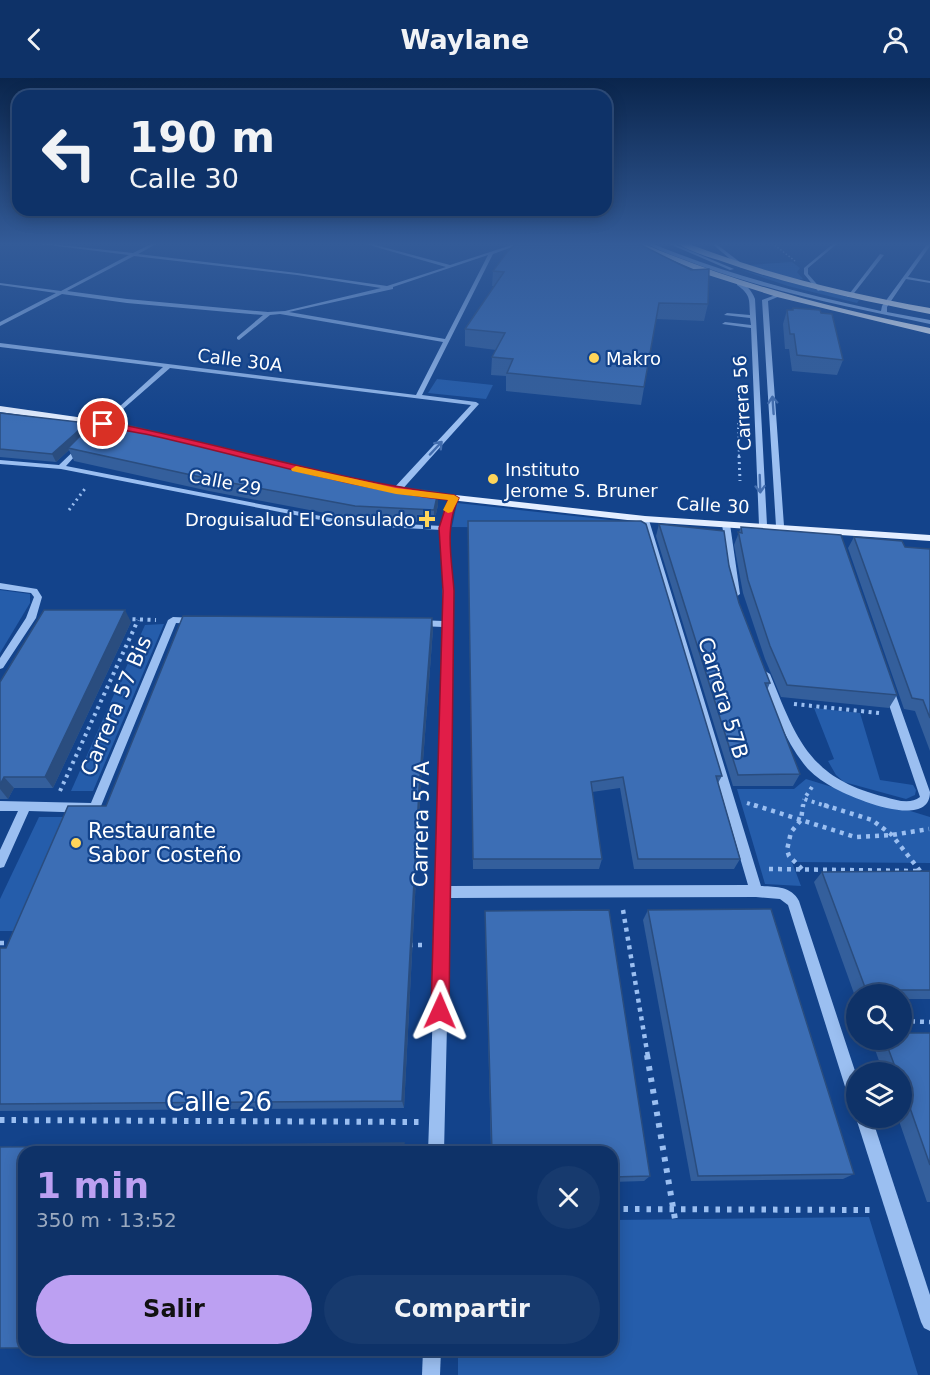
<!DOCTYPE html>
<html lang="es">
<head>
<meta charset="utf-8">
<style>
	:root { --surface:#0e3268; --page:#173a6e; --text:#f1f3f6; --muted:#9baac0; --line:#2e4d7c; --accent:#bca0f2 }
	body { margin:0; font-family:"DejaVu Sans",sans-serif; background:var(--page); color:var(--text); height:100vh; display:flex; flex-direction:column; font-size:22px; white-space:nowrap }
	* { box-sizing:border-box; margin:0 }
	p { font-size:20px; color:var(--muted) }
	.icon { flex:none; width:33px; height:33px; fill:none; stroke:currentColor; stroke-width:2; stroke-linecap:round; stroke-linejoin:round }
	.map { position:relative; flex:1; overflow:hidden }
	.drawer { position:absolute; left:18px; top:1068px; width:600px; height:210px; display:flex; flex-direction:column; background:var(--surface); border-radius:18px; box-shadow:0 3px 15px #0003,0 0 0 2px var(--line) }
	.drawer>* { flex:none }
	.top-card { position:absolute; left:12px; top:12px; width:600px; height:126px; border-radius:18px; box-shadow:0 3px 15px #0003,0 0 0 2px var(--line); background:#0e3268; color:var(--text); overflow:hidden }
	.buttons { position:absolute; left:846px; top:906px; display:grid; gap:12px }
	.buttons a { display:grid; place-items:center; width:66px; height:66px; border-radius:50%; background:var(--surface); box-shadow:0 3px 15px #0003,0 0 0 2px var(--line); font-size:30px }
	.pin { position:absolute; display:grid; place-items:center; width:51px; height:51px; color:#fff; margin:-26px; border:3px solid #fff; border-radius:50%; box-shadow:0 2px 6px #0007 }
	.me { position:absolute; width:66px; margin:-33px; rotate:1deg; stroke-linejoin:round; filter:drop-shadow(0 0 4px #0008) }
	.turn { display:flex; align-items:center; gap:21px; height:126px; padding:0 18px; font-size:27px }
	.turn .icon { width:78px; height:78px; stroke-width:2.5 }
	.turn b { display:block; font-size:42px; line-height:51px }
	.round { display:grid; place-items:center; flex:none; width:63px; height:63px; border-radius:32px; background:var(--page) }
	.headline { display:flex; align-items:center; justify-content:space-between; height:102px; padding:0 18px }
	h1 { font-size:36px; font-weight:700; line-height:45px; color:var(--accent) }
	.cta { display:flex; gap:12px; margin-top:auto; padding:12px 18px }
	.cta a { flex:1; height:69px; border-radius:36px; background:var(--accent); color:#111; font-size:24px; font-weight:700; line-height:69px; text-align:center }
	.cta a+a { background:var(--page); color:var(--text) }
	header { display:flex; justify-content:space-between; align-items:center; height:78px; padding:0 18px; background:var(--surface); font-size:27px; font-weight:700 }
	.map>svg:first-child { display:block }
</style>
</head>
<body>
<header><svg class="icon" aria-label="back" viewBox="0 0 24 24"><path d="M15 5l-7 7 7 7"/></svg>Waylane<svg class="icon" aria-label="person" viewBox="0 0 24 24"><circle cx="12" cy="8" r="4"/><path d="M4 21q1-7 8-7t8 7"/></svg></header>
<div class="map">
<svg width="930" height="1297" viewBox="0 0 930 1297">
	<rect width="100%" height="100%" fill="#13438b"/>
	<g fill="#255dab">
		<path d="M792 184 800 190 797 194 803 201 795 202 749 187Z"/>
		<path d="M741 192 859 222 857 225 788 208Z"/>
		<path d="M437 301 493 307 486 321 428 315Z"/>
		<path d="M457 425 638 445 640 451 452 449Z"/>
		<path d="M0 512 30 516V525L0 575Z"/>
		<path d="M164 546 93 713H71L145 547Z"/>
		<path d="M814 630 860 635 880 702 913 707 916 712 915 717 906 721 844 704 836 697 828 683 834 681Z"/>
		<path d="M806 701 930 739V785L792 784 801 808 765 806 737 711H794Z"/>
		<path d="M39 739H71L21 853H0V821Z"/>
		<path d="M869 1139 918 1297H458V1272H612V1142Z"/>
	</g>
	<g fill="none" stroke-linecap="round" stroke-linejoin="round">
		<path stroke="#9bbff1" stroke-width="1.5" stroke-dasharray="1.5 2" stroke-linecap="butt" d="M772 165 795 183"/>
		<path stroke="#9bbff1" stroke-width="2" stroke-dasharray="1.5 3" stroke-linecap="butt" d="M738 345 739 380"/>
		<g stroke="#9bbff1" stroke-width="3" stroke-dasharray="2 4" stroke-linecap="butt">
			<path d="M739 378 740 403"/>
			<path d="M69 432 87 408"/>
		</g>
		<g stroke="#9bbff1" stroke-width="4" stroke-dasharray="3 4.5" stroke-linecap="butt">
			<path d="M125 541 156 542"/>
			<path d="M794 626 879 635"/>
			<path d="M812 709 804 721 829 729"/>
			<path d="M60 713 138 542"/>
			<path d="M747 725 759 729"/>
			<path d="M803 729 804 721"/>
		</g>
		<g stroke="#9bbff1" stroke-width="4.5" stroke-dasharray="4 5" stroke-linecap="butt">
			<path d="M754 727 855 759 892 757 929 751"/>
			<path d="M824 727 872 742 892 757 920 793"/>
			<path d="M769 791 917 793"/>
			<path d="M802 791 789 778 787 772 791 754 801 742 803 727"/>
			<path d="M623 832 648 979"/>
			<path d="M0 865H11"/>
			<path d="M409 867H425"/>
			<path d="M902 943 930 944"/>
		</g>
		<g stroke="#9bbff1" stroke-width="6" stroke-dasharray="4.5 7" stroke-linecap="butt">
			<path d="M647 977 675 1141"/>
			<path d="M0 1042 419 1044"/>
			<path d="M612 1131 872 1132"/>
		</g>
		<g fill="#9bbff1" fill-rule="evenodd">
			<path d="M32 165H43L133 175 153 165H158L138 176 297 195 387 208 446 189 362 165H368L450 187 518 165H523L493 176 422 317 476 324 479 326 399 415H393V411L471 327 170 290 99 352 96 350 97 349 163 289 0 269V265L416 317 443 264 280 236 270 237 239 262 237 261V259L263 237 127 225 62 216 0 248V244L56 215 0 207V205L61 213 129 177ZM488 177 445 261 289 234 393 211V209ZM134 178 297 197 381 210 285 233 268 234 127 221 67 213Z"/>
			<path d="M646 165H651C726 196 802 216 881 233L882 228 928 165H930V168L908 199 930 203V205L906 201 887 229V234L930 242V246C853 230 775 215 701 188 683 181 663 175 646 165Z"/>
			<path d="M667 165H672L734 191 730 192Z"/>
			<path d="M711 165H715L745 188V190H741Z"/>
			<path d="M834 165H838L808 190V196L822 212 818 213 804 196V190Z"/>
			<path d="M880 176 884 177 851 219H847Z"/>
			<path d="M737 205C746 205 752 213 755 221L767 447 763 449 759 447 751 250 722 246 725 244 751 247 750 240 724 237 727 235 750 237C749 221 751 217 737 207Z"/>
			<path d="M778 216 780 218 768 223 784 448 780 450 776 448 762 222Z"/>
			<path d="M81 366 84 368 66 388 346 443 442 448 445 431 450 420 457 418 458 420C441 458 452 502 453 542 453 631 451 720 450 808L748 807 641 441 642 439H648L761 808C776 809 791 808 799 823L856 996V1025L851 1023 848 1018 788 827 780 821 756 819 450 820 444 1074H428L437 817 436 814 437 808 443 549 419 548 414 545 419 542 443 543 442 452 346 447 61 391 0 386V382L59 387Z"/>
			<path d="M723 444H726L730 446 740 516 736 519 732 516 722 446Z"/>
			<path d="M0 505 37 511 42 519 36 540 3 590 0 591V580L26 540 34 519 31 515 0 511Z"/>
			<path d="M173 539 196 540 201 543 196 546 176 545 99 733 95 735 29 733 4 789 0 790V772L18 733H0V723L91 725 168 542Z"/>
			<path d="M765 593 770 596C797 662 809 700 885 719 896 722 910 727 920 719L884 612 885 609H893L930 714C930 753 852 720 834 710 825 705 816 699 808 691 785 665 773 628 760 596Z"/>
			<path d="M856 1040H872L930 1217V1253L924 1250 921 1244Z"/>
			<path d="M423 1272H441L440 1297H422Z"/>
		</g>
		<g fill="#e4eeff" fill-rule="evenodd">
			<path d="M0 328 112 344 117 347 112 350 0 334Z"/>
			<path d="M419 413 645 438 930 457V463L645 444 415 418 414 416Z"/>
		</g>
		<g fill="#fff" fill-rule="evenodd">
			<path d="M632 165H642C735 205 831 230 930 250V256L777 219 705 196Z"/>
			<path d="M677 165H687C766 196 847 215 930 230V236C860 222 791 208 724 184 709 179 690 174 677 165Z"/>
		</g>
	</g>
	<g fill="#345f9c">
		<path d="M517 165 708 226 704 243 656 241 641 327 506 313V298L491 297 492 279 496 272 465 268V251L494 208H492L493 193Z"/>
		<path d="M793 230 821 235 843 282 837 297 792 293 789 271H785L783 246 787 232H792Z"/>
		<path d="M0 335 87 345 89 349 381 407 438 414V427L434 445 357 441 209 413 74 383 69 372 56 384 0 379Z"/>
		<path d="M468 443 722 698 718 705 740 781 734 791H634L620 710 592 714 602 781 599 791H473Z"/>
		<path d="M659 446 729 488 739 525 770 605 767 612 800 696 793 708H733L656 458Z"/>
		<path d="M741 449 897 617 889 630 781 619 765 581 743 515 734 467Z"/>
		<path d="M854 459 905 469 930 471V673L915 633 904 631 848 470Z"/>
		<path d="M131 544 53 710H14L8 721H0V604Z"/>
		<path d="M433 551 420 723 404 1030 0 1033V870H6L106 728Z"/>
		<path d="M930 793V921H902V916H856V921L814 804 822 794Z"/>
		<path d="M648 832 854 1096 843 1101 691 1103 643 842Z"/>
		<path d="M485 833 650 1098 644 1103 612 1104V1074H491Z"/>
		<path d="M930 955V1124H927L898 1040H902V994H883L872 963 874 962H902Z"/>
	</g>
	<g fill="#2a4d7f">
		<path d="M87 345 91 352 68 370 69 372 56 384 52 376Z"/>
		<path d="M438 414V427L434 445V432Z"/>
		<path d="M125 532 131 544 53 710 45 699Z"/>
		<path d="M432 540 433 551 420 723 404 1030 402 1023 419 712Z"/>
		<path d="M4 699 14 710 8 721 0 711V707Z"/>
	</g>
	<g fill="#3c6eb5" stroke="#2a4d7f" stroke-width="1.5">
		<path d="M517 165H637L691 192 709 191 708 226 659 225 644 309 507 295 513 281 492 279 505 255 465 251 504 194 493 193 507 174Z"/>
		<path d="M793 230 820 232 821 235 832 236 843 282 797 277 794 256H790L787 232H793Z"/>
		<path d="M0 335 87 345 52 376 0 371Z"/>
		<path d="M97 341 106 342 381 407 438 414 434 432 355 428 205 400 68 370Z"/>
		<path d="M468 443H641L646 446 722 698H716L740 781H638L623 699 591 704 602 781H473Z"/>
		<path d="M659 446 724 453 729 488 739 525 770 605H765L800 696 738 697Z"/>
		<path d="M741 449 841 457 897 617 787 607 770 568 748 502 739 457 738 454 742 455Z"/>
		<path d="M854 459 902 463 905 469 930 471V640L923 622 912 620Z"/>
		<path d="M44 532H125L45 699H4L0 707V604Z"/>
		<path d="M183 538 432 540 419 712 402 1023 0 1026V870H6L68 728H106Z"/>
		<path d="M930 793V912H866L822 794Z"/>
		<path d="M771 831 854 1096 698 1098 648 832Z"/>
		<path d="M609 832 650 1098 612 1099V1074H492L485 833Z"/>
		<path d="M902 955H930V1087L902 1007V994H897L885 962H902Z"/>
		<path d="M404 1065 403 1074H24V1270H0V1069Z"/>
	</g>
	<defs><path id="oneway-shaft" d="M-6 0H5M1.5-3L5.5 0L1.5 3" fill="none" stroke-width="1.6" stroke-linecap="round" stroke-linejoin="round" transform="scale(1.5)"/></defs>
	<g stroke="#436eaf">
		<use href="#oneway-shaft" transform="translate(773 327) rotate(-94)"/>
		<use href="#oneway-shaft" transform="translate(436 370) rotate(-47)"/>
		<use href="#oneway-shaft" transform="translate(760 406) rotate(88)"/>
	</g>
	<linearGradient id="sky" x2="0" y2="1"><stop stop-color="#0a254c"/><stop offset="0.48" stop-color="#335b98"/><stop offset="1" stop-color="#335b98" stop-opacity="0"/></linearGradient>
	<rect width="930" height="346" fill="url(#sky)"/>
	<path fill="#e11d48" stroke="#92132f" stroke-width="1.5" d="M103 343C221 365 335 403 454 417L459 420C444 448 452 482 454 513L449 933 446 940 440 942 433 940 431 933 443 513 439 450 448 422C348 410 252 380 154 358 136 354 118 352 100 347L99 346Z"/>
	<path fill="#f59e0b" d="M296 388 396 410 454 417 459 420 452 434 448 435 443 432 448 422 396 416 292 393 291 391Z"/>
	<g fill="#ffd55a" stroke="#13438b" stroke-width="2">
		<circle cx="594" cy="280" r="6"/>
		<circle cx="493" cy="401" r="6"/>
		<path d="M424 432h6v6h6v6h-6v6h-6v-6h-6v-6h6z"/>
		<circle cx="76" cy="765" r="6"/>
	</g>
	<g text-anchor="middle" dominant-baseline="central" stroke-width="4.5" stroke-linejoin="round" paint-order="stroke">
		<g font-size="18" fill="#fff" stroke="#13438b" text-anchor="start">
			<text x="606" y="280">Makro</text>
			<text x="505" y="391">Instituto<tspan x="505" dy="21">Jerome S. Bruner</tspan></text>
			<text x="415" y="441" text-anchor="end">Droguisalud El Consulado</text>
		</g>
		<g font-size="18" fill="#fff" stroke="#13438b">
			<text transform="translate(240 282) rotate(7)">Calle 30A</text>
			<text transform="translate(742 325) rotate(-93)">Carrera 56</text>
			<text transform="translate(225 404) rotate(11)">Calle 29</text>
			<text transform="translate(713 427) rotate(3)">Calle 30</text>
		</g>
		<g font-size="21" fill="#fff" stroke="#13438b">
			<text transform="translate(723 620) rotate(73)">Carrera 57B</text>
			<text transform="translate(116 628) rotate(-67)">Carrera 57 Bis</text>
			<text transform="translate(421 746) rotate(-89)">Carrera 57A</text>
		</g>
		<g font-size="21" fill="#fff" stroke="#13438b" text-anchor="start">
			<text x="88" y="753">Restaurante<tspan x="88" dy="24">Sabor Costeño</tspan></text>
		</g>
		<g font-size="26" fill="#fff" stroke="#13438b">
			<text x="219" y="1024">Calle 26</text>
		</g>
	</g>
</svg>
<div class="buttons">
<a><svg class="icon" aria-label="search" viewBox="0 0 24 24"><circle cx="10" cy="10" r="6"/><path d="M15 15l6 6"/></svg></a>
<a><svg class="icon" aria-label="layers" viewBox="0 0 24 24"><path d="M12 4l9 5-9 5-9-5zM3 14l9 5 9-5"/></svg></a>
</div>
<div class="pin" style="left:103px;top:346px;background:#d93025"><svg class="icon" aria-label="arrive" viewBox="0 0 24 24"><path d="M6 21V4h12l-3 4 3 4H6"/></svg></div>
<svg class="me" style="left:440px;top:933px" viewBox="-20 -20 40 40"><path d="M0-17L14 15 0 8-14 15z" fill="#e11d48" stroke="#fff" stroke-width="4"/></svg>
<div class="top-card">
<div class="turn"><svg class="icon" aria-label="left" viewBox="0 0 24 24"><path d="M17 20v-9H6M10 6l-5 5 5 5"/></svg><div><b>190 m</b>Calle 30</div></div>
</div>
<section class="drawer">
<div class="headline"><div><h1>1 min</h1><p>350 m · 13:52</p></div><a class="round"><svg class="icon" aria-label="close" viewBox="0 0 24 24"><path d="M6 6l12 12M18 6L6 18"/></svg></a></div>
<div class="cta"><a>Salir</a><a>Compartir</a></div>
</section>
</div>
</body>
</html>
